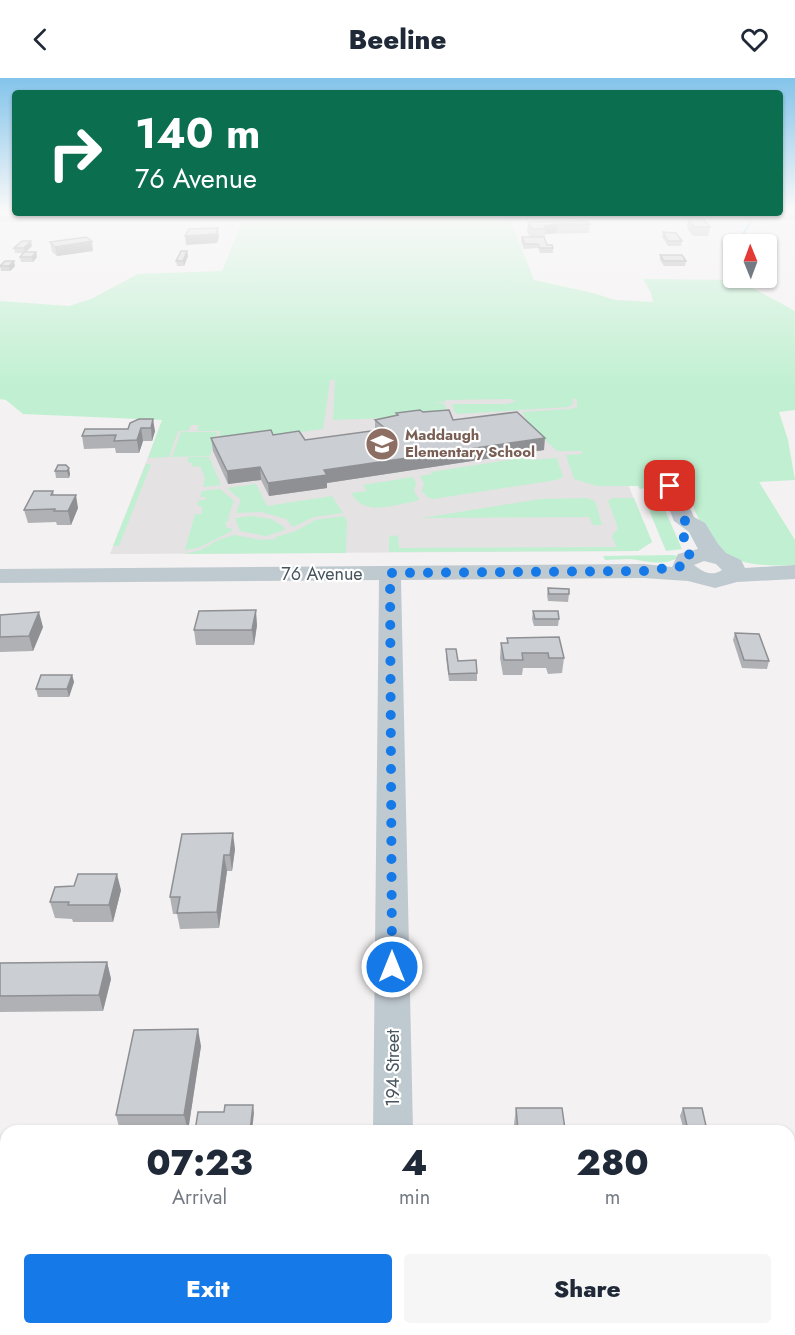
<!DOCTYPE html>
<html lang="en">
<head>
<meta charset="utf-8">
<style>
	:root { --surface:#fff; --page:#f6f6f7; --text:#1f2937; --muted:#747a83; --accent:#1679e8 }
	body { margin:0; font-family:Jost,sans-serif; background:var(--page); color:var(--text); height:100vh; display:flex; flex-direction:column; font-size:22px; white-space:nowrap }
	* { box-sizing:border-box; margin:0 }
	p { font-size:20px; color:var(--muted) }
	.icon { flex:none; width:33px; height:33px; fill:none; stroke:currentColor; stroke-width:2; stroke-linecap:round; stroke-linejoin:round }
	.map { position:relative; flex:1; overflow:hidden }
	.panel { position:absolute; left:0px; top:1047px; width:795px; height:210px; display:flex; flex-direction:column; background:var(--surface); border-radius:18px 18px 0 0; box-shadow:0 2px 4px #0004 }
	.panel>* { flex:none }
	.guide { position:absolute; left:12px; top:12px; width:771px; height:126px; border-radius:6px; box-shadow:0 2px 4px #0004; background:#0b6e4f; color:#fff; overflow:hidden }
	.needle { width:39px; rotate:359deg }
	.buttons { position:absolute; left:723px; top:156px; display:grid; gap:12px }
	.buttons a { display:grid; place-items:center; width:54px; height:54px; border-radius:6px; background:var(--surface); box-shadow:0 2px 4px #0004; font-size:30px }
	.pin { position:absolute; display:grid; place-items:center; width:51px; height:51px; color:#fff; margin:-26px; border-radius:12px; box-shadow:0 3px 9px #0006 }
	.me { position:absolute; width:66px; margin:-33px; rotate:0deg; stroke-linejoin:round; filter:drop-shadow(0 0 4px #0008) }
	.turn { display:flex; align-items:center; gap:21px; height:126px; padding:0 24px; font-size:27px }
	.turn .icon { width:78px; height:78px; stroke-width:2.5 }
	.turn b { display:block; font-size:42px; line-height:51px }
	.eta { display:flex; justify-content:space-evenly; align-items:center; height:102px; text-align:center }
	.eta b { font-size:36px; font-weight:800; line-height:42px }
	.button { display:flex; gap:12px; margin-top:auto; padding:12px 24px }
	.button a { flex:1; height:69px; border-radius:6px; background:var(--accent); color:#fff; font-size:24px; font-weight:800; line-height:69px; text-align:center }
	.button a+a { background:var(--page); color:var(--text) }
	header { display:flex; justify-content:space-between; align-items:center; height:78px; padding:0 24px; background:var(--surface); font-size:27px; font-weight:800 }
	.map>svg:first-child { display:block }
</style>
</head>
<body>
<header><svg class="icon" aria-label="back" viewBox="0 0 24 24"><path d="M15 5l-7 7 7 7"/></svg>Beeline<svg class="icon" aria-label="heart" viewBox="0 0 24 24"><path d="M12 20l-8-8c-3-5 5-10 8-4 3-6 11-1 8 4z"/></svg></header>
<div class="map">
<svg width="795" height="1257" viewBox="0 0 795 1257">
	<rect width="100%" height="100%" fill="#f3f1f1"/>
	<path fill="#e4e2e3" d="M573 275 652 464 638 473 110 476 188 277Z"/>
	<g fill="#c0f0d1">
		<path d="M511 143 534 202 593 215 615 222 653 224 651 215 643 201 738 202 795 233V332L779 334 788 362 795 402 759 404 795 462V487C768 488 732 489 713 466 701 451 692 424 684 407L654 408 640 411 638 408H597L574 401 566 377 582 376V373H557L531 349 522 334 571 331 577 329V321H572L573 326 568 329 457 336 454 333 452 326H507L516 323 512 321 445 322V324H434L445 326 446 333 436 338 333 342 335 302H330L323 351 271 358H219L220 353H197L199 347H191L188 353H178L169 379 148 380 162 342 23 336 6 322 0 321V223L69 228 91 221 138 196 222 193 242 144Z"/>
		<path d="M181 354H217L210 378 172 379Z"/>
		<path d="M189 379H209L221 407 203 409 205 400 200 388 193 389 192 385 187 384Z"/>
		<path d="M528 379 530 382 557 380 563 399 556 402 433 421 427 419 422 413 424 406 420 398 432 396 431 394Z"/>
		<path d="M146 386H151L119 468H113Z"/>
		<path d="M413 399 416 405 414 413 419 421 416 423C393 427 364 439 351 415L367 413 363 407Z"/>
		<path d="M256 406 267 428 332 418 343 435 314 439 293 449 286 441 261 434 236 435 241 422 227 410Z"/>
		<path d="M220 411 234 423 228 439 229 443 225 444 227 450H231L232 453 198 470 185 472 195 436H202V429L197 427 199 422H205L206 419H200L202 413Z"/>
		<path d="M587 420 595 423 602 447H593L589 439 422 440 540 421Z"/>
		<path d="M613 420H634L652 464 638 473 389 474V459L395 457 398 459 399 470 616 469 612 458 618 450 608 423Z"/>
		<path d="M644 420 661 423 682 471 666 473Z"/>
		<path d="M251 438 271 441 284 449 285 452 266 458 240 453 235 440Z"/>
		<path d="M344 438 347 443 346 475 184 476 201 472 218 462 234 457 261 462 276 461V459L296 453 315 442Z"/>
		<path d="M674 477 679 479C663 489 647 483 630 481 622 481 613 482 605 482L603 478Z"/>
	</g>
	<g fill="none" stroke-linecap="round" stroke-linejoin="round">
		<g fill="#8cddee" fill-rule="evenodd">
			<path d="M751 140 753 141 740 166H736Z"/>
			<path d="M734 174V180L727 192 724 193Z"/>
		</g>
		<g fill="#bfc9d0" fill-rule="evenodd">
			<path d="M795 136V142L0 144V138Z"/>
			<path d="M670 402 677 404 694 439 705 445 718 466 726 475 741 482 745 490 795 487V501L737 504 715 510 688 503 644 500 401 502 413 1053H373L379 502 0 505V491L644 486 672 489 678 476 698 471 689 454 674 443 660 408 663 404ZM704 483 716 486 722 492C712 499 703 494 694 487Z"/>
			<rect x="370" y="1251" width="48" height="6"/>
		</g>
	</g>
	<g fill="#afb1b5">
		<path d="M688 141 710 149 708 158H693L687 150Z"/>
		<path d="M528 144 590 146 589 155 545 156V160H544L547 167 553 170V175H540L538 170 524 171 521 164 522 159H530L527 153Z"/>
		<path d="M663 154 682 163 681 168H668L662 159Z"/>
		<path d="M50 164 93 173 57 178 52 174Z"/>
		<path d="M32 168 25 174H36L37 179 33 184H21L20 179 24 175H15L14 170Z"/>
		<path d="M187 173 188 178 184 188H177L176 183Z"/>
		<path d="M660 177 686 183 685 188H664L660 182Z"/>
		<path d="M0 188H15L10 193H1Z"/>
		<path d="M423 334 453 342 544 372 327 405V410L269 418 261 402 228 406 213 373 211 360 273 357 305 362 375 353V342L396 338V335Z"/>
		<path d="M139 341 155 353 152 363H143L139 375H116L115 370 84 371 82 358 128 351Z"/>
		<path d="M66 387 70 396 69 400H56L55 393Z"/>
		<path d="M53 413 54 417 78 430 71 447H57L56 444 28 445 24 432Z"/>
		<path d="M548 510 569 516 568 524 548 523 547 517Z"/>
		<path d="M533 533 559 541 558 548H534L532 541Z"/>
		<path d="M0 537 43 549 33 573 0 574Z"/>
		<path d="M257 547 254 567H196L194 552Z"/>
		<path d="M735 555 769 583 767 591 742 590 733 562Z"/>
		<path d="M507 560 564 580 562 595 548 596 546 590H523L522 597H503L500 580 501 565H507Z"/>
		<path d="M446 571 458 583 477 595V603H449L446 579Z"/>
		<path d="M72 597 74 604 69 619H38L36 611Z"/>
		<path d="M182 756 235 771 232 793H227L219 850 180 851 177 836H173L170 819Z"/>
		<path d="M121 812 113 844H73L72 841 55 840 50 824Z"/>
		<path d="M107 884 111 901 103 933 0 934V885Z"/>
		<path d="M201 968 188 1053H120L116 1037Z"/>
		<path d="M516 1030 565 1051 514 1052V1046Z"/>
		<path d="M683 1030 706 1048 705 1053H684L680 1038Z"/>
	</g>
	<g fill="#8e9094">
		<path d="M557 146 556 155 545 156 546 151 544 148Z"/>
		<path d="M218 150 219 159 217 165 186 167 185 158Z"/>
		<path d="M31 163 32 168 25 175 24 170Z"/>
		<path d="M92 163 93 173 57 178 55 169Z"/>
		<path d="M187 173 188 178 184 188 183 183Z"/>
		<path d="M36 174 37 179 33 184 32 179Z"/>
		<path d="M14 183 15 188 10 193 9 188Z"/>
		<path d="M153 341 155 353 152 363 151 350Z"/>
		<path d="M141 350 143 363 139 375 137 362Z"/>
		<path d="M545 360 544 372 327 405V410L269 418 268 405 324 392Z"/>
		<path d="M260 389 261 402 228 406 227 393Z"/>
		<path d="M69 390 70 396 69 400 67 393Z"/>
		<path d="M76 417 78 430 71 447 68 433Z"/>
		<path d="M256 532 257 547 254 567 252 552Z"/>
		<path d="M39 534 43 549 33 573 29 558Z"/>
		<path d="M72 597 74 604 69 619 67 611Z"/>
		<path d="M233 755 235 771 232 793 230 777Z"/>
		<path d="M224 777 227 793 219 850 217 834Z"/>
		<path d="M117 796 121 812 113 844 109 827Z"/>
		<path d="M107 884 111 901 103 933 99 917Z"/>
		<path d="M198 951 201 968 188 1053 184 1037Z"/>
		<path d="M253 1027 254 1035 252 1053H250Z"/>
	</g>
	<g fill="#cbced3" stroke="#8e9094" stroke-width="1.5">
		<path d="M688 141H703L710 149H694Z"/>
		<path d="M588 143 590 146H557L544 148 546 151H532L528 144Z"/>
		<path d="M218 150 216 156 185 158 189 151Z"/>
		<path d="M663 154 676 155 682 163H668Z"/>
		<path d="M86 159 92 163 55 169 50 164Z"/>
		<path d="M522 159H544L547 167H552L553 170H540L538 166H525Z"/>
		<path d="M22 163H31L24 170H14Z"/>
		<path d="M181 173H187L183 183H176Z"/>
		<path d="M24 174H36L32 179H20Z"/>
		<path d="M660 177H682L686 183H664Z"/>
		<path d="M5 183H14L9 188H0Z"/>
		<path d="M420 332 423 334 449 332 453 342 517 334 545 360 324 392 327 397 268 405 260 389 227 393 211 360 271 352 273 357 299 353 305 362 386 351 375 342 398 337 396 335Z"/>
		<path d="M139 341H153L151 350H141L137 362 114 363 116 357 82 358 85 351H128L130 345Z"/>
		<path d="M58 387H66L69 390 67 393H55Z"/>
		<path d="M34 413H53L51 417H76L68 433H54L55 431 24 432Z"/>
		<path d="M548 510 569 511V516H549Z"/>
		<path d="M256 532 252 552H194L199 533Z"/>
		<path d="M533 533H558L559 541H535Z"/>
		<path d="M39 534 29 558 0 559V537Z"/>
		<path d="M735 555 759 556 769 583 744 582Z"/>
		<path d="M559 559 564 580H549L548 575H522L523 582H504L501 565H508L507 560Z"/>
		<path d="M446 571H456L458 583 476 582 477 595 449 596Z"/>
		<path d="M41 597H72L67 611H36Z"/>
		<path d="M233 755 230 777H224L217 834 177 835 180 819H170L182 756Z"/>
		<path d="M78 796H117L109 827H68L69 824H50L55 809 74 808Z"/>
		<path d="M107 884 99 917 0 918V885Z"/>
		<path d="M198 951 184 1037H116L134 952Z"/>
		<path d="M225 1027H253L250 1053H195L198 1034H224Z"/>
		<path d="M516 1030H562L565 1051 607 1050 608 1053H514V1052H518Z"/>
		<path d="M683 1030H702L706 1048H687Z"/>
	</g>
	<linearGradient id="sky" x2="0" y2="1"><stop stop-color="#83c4ea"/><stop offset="0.43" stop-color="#faf9f9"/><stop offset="1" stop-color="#faf9f9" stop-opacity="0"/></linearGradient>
	<rect width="795" height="309" fill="url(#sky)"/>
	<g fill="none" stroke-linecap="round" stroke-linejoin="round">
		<path stroke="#1679e8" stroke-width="10" stroke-dasharray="0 18" d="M392 889 390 495 644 493 683 488 686 481 690 479 681 450 685 443 670 408"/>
	</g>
	<defs>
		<symbol id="school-disc" viewBox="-11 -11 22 22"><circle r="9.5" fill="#8d6e63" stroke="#fff"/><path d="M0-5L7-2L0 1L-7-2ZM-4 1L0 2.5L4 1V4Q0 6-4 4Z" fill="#fff"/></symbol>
	</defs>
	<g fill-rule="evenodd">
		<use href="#school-disc" x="363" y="347" width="38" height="38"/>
	</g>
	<g text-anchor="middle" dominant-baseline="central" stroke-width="4.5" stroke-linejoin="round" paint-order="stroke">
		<g font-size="15" font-weight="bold" fill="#785e54" stroke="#fff" text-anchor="start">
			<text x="405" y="357">Maddaugh<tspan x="405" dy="17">Elementary School</tspan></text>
		</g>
		<g font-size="18" fill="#48555f" stroke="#fff">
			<text x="322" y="496">76 Avenue</text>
			<text transform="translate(393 990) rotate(-90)">194 Street</text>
		</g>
	</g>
</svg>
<div class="buttons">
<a><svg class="needle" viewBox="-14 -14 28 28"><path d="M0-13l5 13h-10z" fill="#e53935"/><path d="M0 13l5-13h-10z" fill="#747a83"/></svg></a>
</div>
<div class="pin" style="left:670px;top:408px;background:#d93025"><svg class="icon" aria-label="arrive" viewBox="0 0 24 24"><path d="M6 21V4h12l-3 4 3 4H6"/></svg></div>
<svg class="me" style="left:392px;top:889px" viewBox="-20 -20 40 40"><circle r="17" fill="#1679e8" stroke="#fff" stroke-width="3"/><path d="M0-11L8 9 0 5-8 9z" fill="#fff"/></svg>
<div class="guide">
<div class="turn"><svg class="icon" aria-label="right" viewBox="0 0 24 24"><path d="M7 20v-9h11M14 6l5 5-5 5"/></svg><div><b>140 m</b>76 Avenue</div></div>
</div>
<section class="panel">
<div class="eta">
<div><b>07:23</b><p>Arrival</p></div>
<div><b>4</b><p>min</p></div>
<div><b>280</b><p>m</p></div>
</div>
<div class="button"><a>Exit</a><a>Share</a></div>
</section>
</div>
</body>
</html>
